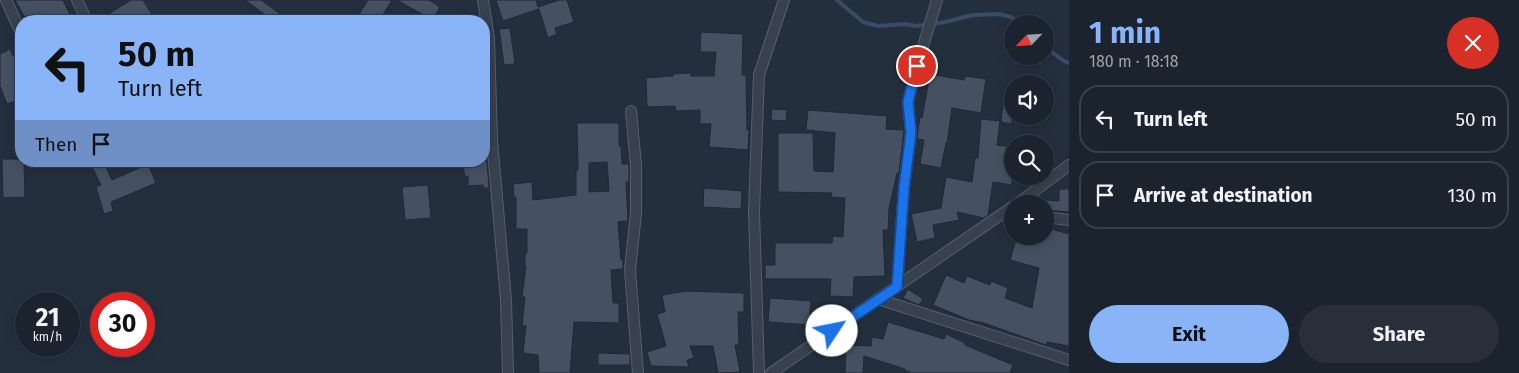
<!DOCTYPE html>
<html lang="en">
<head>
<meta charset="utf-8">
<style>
	:root { --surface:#1b232e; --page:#282f3a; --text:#f1f3f6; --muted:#a0a4aa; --line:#39404a; --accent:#8ab4f8 }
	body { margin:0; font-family:"Fira Sans",sans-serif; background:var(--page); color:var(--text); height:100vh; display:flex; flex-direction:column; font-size:19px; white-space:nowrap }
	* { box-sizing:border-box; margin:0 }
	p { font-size:16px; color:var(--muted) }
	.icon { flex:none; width:28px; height:28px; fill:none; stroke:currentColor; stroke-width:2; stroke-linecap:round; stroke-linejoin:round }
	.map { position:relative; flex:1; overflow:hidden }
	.side { display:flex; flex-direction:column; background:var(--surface); width:450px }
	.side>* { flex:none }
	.banner { position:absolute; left:15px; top:15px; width:475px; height:152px; border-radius:20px; box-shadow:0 2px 12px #0003,0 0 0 1px var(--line); background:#8ab4f8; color:#111; overflow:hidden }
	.needle { width:32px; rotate:245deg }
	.buttons { position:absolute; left:1004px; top:15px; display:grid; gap:10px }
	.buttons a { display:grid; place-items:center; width:50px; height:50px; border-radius:50%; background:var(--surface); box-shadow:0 2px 12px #0003,0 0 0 1px var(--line); font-size:25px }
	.speed { position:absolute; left:15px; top:292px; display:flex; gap:10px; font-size:25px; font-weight:700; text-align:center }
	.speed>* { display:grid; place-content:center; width:65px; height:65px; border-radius:50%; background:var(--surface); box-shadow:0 2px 12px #0003,0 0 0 1px var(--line); line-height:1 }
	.speed small { font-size:12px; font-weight:400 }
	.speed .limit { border:8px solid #d22; background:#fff; color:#111 }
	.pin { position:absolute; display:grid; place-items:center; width:42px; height:42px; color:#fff; margin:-21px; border:2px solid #fff; border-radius:50%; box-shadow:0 1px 5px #0007 }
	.me { position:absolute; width:55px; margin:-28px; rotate:56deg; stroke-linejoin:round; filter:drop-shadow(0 0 4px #0008) }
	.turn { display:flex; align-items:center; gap:18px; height:105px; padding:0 20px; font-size:22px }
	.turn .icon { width:65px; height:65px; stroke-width:2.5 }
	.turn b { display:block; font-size:35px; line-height:42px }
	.then { display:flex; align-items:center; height:48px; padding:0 20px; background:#0003; gap:10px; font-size:19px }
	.round { display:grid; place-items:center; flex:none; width:52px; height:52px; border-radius:26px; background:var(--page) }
	.headline { display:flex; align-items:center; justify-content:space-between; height:85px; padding:0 20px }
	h1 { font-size:30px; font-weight:700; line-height:38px; color:var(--accent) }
	.button { display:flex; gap:10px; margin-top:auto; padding:10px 20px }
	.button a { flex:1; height:58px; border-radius:30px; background:var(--accent); color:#111; font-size:20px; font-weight:700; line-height:58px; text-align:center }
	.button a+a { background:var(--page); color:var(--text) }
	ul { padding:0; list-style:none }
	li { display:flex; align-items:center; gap:15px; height:68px; margin:0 10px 8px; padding:0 10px; border:2px solid var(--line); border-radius:20px }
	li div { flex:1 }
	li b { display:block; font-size:19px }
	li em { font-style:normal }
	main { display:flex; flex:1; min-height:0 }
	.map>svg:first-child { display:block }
</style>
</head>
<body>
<main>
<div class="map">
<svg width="1069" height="373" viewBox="0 0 1069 373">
	<rect width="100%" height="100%" fill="#242f3e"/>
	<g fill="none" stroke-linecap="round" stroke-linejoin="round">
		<g stroke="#394c67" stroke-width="4">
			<path d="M837 0 863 22 878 26 905 24 916 26 945 22 973 15 999 14 1011 17 1022 24"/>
			<path d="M1045 47 1064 61 1069 63"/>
		</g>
	</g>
	<g fill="#455162" stroke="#1f2835" fill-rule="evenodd">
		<path d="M15 0H63L73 21H27Z"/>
		<path d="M131 0H143L156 21H111L107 15Z"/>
		<path d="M245 0H261L290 21H260L264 14Z"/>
		<path d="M368 0H392L379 21H355Z"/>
		<path d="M397 0H429L440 7 432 20Z"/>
		<path d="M496 0H536L538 7 559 0H567L574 22 555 28 557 34 548 38 539 9 503 21Z"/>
		<path d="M510 28 515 64 504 65 499 29Z"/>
		<path d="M701 32 743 34 742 75H746L747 130H749L748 150 709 147 711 124H700V110L676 111 675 106 647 107 646 78 673 76V74L691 73V76H714L716 52H700Z"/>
		<path d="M10 49 13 56 21 52V99L7 104 0 86V54Z"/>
		<path d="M930 74 964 80 965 76 986 79 981 113 952 108 947 143H946L941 168 920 164 924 140 917 139 918 130 920 117 922 118Z"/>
		<path d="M1003 102 1012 103V124L1001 122Z"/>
		<path d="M772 109 787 110 786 121 771 120Z"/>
		<path d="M808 110 887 116 886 129 904 130 899 173H897L889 209 888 230H883L885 276 854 277 853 297 830 296 831 279H765V265H775V243H832L833 236 843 237 845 198 831 197 832 193 778 192V133H813L814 171 833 172 835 133 806 130Z"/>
		<path d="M981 119 1000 121 997 145 1012 147V185L993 182 988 215 984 218 957 212 959 220 933 225 935 238 917 242 911 214 941 208 946 177 972 182 975 158H978Z"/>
		<path d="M577 123H619V146H621L622 164H629V181L626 182 628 221 618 222 621 260H623V269L611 270 613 303H619V323L574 322 570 373H539L538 355 523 353 526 326 522 325 525 297H522L526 267H525V253H527V229H516V197H514L513 184 532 182 533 200 576 195V170H578ZM607 162 609 191 589 192V163Z"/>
		<path d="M2 159H21V161H24L25 197 3 198Z"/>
		<path d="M89 161H103L112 180 148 164 156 183 111 202 113 211 104 214 96 187 101 185Z"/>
		<path d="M462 161H487L489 188H484L483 185 468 186V176L465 177Z"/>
		<path d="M428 185 431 218 405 220 402 187Z"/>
		<path d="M704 188 742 191 741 209 703 207Z"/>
		<path d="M1059 189H1069V212L1045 210V200L1059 201Z"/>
		<path d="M1048 228 1069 234V346L1047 342 1046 345 984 323 969 320 933 305 946 275 964 283 967 276 990 285 991 281 1008 288 1005 298 1032 308 1039 268 1010 260 1017 236H1046Z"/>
		<path d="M908 289 923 299 919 305 903 298Z"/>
		<path d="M687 291 744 293V312H738L739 345H735L740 372 718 373 713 346H690L694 358 687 360 689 367 651 366 647 352 666 346 657 314 665 312 662 295Z"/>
		<path d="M770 298 811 301 809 325 768 322Z"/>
		<path d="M888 322 944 339 946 334 965 343V345L1013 365 1010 373H912L904 370 905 369 864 356 863 373H845L846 345 871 346 872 337 883 339Z"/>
		<path d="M598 353 630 354V365H598Z"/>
	</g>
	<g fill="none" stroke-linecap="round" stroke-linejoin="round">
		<defs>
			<g id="minor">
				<path d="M6 0 21 33"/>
				<path d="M77 0 87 21"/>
				<path d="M483 0 489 38 492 140 506 300 508 373"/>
				<path d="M631 111 636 165V213L630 270 638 373"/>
				<path d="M1017 204 1069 165"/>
				<path d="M1045 217 1069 220"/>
				<path d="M897 287 904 188 911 133 908 102 917 66 937 0"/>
				<path d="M878 299 1069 360"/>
				<path d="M759 373 754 212 759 75 784 0"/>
				<path d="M771 373 1012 207"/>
			</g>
		</defs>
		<use href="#minor" stroke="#565f6c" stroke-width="12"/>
		<use href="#minor" stroke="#38414e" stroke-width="10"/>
	</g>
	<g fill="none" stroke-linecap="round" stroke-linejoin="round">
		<defs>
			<path id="route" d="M832 331 897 287 904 188 911 133 908 102 917 66"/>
		</defs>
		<use href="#route" stroke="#114b97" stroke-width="12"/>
		<use href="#route" stroke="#1a73e8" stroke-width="9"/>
	</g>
</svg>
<div class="buttons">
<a><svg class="needle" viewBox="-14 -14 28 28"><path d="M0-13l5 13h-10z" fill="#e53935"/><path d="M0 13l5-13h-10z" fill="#a0a4aa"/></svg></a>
<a><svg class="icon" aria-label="sound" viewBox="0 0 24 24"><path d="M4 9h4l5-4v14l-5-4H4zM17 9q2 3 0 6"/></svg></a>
<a><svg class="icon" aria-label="search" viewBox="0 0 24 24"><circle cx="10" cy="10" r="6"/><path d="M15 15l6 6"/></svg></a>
<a>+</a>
</div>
<div class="speed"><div>21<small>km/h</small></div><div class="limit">30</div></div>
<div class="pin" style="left:917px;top:66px;background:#d93025"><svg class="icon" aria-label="arrive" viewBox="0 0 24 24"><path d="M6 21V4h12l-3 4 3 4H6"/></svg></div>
<svg class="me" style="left:832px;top:331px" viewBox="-20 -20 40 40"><circle r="19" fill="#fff"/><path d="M0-13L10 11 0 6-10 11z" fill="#1a73e8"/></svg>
<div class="banner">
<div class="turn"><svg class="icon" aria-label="left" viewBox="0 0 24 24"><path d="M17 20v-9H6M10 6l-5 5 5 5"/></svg><div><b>50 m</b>Turn left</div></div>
<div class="then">Then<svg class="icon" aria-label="arrive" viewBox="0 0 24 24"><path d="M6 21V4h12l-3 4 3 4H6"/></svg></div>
</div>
</div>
<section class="side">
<div class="headline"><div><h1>1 min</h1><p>180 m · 18:18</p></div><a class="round" style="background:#d93025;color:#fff"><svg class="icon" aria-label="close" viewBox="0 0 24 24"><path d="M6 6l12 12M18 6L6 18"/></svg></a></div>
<ul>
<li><svg class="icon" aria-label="left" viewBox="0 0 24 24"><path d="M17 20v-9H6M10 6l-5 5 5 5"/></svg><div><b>Turn left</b></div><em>50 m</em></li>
<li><svg class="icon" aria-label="arrive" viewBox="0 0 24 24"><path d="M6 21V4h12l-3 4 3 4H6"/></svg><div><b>Arrive at destination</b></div><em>130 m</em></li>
</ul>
<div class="button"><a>Exit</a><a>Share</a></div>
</section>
</main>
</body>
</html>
